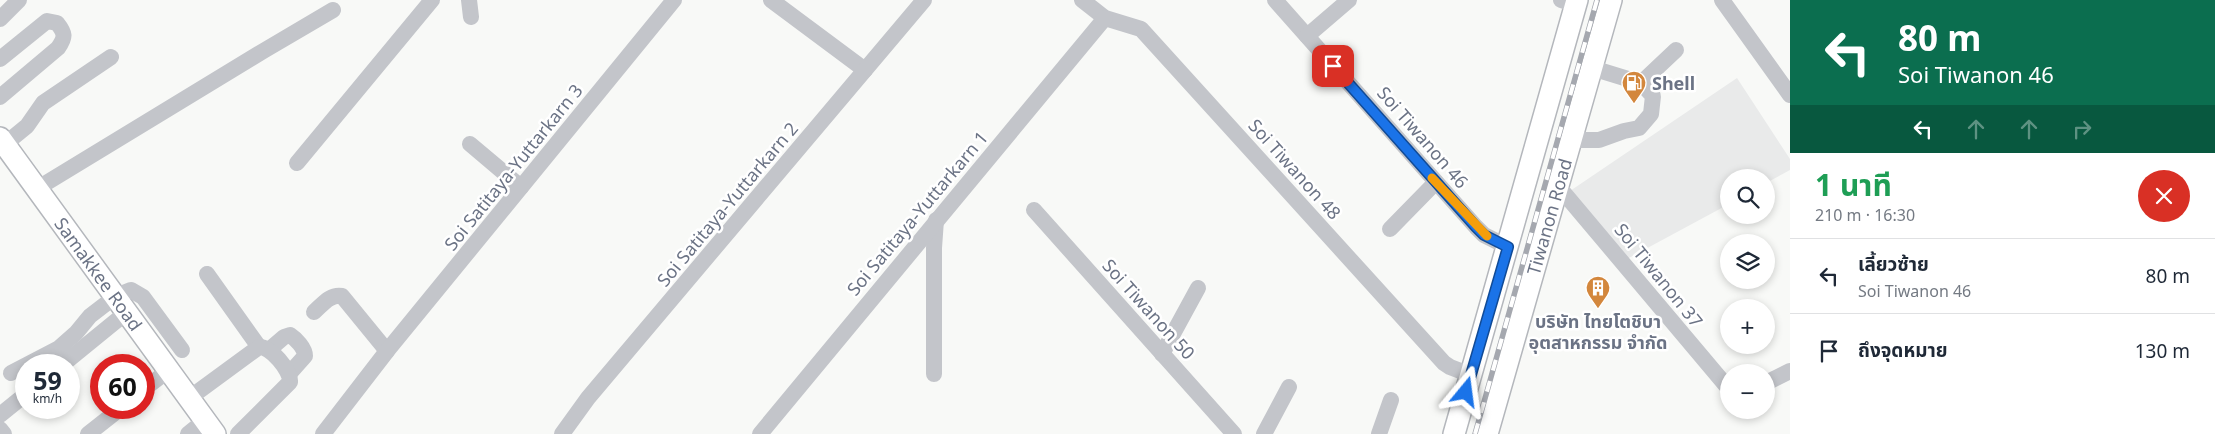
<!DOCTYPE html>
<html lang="th">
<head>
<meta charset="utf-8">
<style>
	:root { --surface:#fff; --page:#f2f2f3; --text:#1f2937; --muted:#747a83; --line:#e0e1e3 }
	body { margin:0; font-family:"Noto Sans","Noto Sans Thai",sans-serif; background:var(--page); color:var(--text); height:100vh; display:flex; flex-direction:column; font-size:19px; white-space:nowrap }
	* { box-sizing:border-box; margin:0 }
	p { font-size:16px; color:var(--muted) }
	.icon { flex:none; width:28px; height:28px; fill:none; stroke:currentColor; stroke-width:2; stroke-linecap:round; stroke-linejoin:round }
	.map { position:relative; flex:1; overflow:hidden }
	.sheet { display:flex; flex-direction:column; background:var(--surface); width:425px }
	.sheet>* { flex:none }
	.banner { background:#0b6e4f; color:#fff; overflow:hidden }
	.controls { position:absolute; left:1720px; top:169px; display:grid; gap:10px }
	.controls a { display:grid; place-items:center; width:55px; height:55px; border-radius:50%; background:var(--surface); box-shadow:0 2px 8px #0003; font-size:25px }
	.speed { position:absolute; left:15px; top:354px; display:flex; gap:10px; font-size:25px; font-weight:700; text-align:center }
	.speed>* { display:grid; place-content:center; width:65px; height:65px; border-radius:50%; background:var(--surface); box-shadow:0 2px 8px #0003; line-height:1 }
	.speed small { font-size:12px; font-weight:400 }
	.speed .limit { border:8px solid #d22; background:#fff; color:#111 }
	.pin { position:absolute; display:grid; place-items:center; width:42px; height:42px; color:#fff; margin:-21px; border-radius:10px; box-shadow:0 2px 8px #0006 }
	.me { position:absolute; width:55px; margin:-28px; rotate:16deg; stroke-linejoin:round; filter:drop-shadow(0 0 4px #0008) }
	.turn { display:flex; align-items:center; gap:18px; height:105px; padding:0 25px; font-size:22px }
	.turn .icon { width:65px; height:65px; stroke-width:2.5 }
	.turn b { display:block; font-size:35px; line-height:42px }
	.lanes { display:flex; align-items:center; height:48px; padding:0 25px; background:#0003; justify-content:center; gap:25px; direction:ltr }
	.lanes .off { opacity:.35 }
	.round { display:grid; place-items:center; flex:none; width:52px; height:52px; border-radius:26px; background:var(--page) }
	.overview { display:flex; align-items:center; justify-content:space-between; height:85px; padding:0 25px }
	h1 { font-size:30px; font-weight:700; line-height:38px; color:#1e9e55 }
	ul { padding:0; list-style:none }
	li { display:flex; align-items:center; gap:15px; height:75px; padding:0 25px; border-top:1px solid var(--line) }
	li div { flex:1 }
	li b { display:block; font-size:19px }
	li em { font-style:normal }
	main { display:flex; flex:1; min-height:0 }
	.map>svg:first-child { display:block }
</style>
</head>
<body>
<main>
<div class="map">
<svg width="1790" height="434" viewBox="0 0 1790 434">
	<rect width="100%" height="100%" fill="#f8f9f7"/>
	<path fill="#e9eaea" d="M1737 78 1790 159V170L1766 183V178H1729V204L1627 259 1570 191Z"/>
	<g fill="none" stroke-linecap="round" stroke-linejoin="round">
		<defs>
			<g id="major">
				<path id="s1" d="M0 138 215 434"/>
				<path d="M1454 434 1577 0"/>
				<path id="s2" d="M1487 434 1611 0"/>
			</g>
		</defs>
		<use href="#major" stroke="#b4b7bc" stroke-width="24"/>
		<g stroke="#c3c5ca" stroke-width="16">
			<path d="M469 0 471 17"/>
			<path d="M771 0 865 70"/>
			<path d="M1082 0 1105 18 1141 29 1444 363 1450 367 1471 375"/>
			<path d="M1275 0 1476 227 1484 235 1508 247"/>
			<path d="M1561 0 1576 5"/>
			<path d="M1722 0 1790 95"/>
			<path d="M0 19 19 0"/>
			<path d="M1307 36 1349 0"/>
			<path d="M0 59 47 21 57 23C65 33 66 37 58 48L0 97"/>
			<path d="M1641 83 1676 50"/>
			<path d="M1571 140H1599L1624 131 1639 128 1651 114 1653 96 1641 83 1592 68"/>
			<path d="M5 144 27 126 43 103 111 57"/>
			<path d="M470 144 521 187"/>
			<path d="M297 163 432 0"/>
			<path d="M1558 186 1729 389"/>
			<path d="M38 188 265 50 333 10"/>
			<path d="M1034 210 1234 434"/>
			<path d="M1390 229 1436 182"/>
			<path d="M207 274 259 347"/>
			<path d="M314 312C323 304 330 294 342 296L387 351"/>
			<path d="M270 349 284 337 290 335C296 339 305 348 305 356L289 374"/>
			<path d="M1162 354 1198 288"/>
			<path d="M62 365 127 312"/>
			<path d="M11 373 59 348 76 333 90 316 116 296 131 290 143 297 182 350"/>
			<path d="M934 374V248L936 220"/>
			<path d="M1766 383 1790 371"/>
			<path d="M144 389 169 370"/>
			<path d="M188 399 259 347C270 346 291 370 290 382L238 434"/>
			<path d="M0 415 26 394"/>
			<path d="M0 429 4 434"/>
			<path d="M88 434 121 408"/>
			<path d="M188 434 204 421"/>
			<path d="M323 434 387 351 674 0"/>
			<path d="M562 434 588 398 924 0"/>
			<path d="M760 434 1105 18"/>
			<path d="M1264 434 1289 387"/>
			<path d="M1379 434 1391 400"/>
		</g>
		<use href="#major" stroke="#fff" stroke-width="21"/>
		<defs>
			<path id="rail" d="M1475 434 1597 0"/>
		</defs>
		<use href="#rail" stroke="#a5a8af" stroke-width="5.5"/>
		<use href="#rail" stroke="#fff" stroke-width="4" stroke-dasharray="11" stroke-linecap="butt"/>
	</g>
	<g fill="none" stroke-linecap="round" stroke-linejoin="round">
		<defs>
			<path id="route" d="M1333 66 1476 227 1484 235 1508 247 1466 392"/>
		</defs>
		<use href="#route" stroke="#114b97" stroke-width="12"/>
		<use href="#route" stroke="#1a73e8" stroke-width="9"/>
		<path stroke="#f59e0b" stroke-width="9" d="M1432 178 1487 236"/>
	</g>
	<defs>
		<symbol id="fuel-pin" viewBox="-11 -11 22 30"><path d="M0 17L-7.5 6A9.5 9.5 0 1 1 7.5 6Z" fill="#d3873d" stroke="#fff"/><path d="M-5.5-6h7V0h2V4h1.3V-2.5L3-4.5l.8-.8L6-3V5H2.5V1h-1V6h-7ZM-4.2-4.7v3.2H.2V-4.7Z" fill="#fff"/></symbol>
		<symbol id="building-pin" viewBox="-11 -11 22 30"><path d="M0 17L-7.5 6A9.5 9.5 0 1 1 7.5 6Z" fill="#d3873d" stroke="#fff"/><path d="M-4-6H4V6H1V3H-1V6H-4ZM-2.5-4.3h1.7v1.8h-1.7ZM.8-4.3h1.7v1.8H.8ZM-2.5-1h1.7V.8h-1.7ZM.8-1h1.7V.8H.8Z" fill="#fff"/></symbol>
	</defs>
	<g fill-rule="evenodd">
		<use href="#fuel-pin" x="1620" y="69" width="28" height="38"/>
		<use href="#building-pin" x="1584" y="274" width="28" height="38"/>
	</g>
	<g text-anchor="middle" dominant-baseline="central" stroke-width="5" stroke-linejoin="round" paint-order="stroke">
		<g font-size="18" font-weight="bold" fill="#6b7385" stroke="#fff" text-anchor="start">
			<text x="1652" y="83">Shell</text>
			<text x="1598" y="321" text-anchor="middle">บริษัท ไทยโตชิบา<tspan x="1598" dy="21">อุตสาหกรรม จำกัด</tspan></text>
		</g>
		<g font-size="18" fill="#6b7385" stroke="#fff">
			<text transform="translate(1423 137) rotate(49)">Soi Tiwanon 46</text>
			<text transform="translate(513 167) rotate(-51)">Soi Satitaya-Yuttarkarn 3</text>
			<text transform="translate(1295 169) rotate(48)">Soi Tiwanon 48</text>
			<text transform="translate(727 204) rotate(-50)">Soi Satitaya-Yuttarkarn 2</text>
			<text transform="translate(917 213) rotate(-50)">Soi Satitaya-Yuttarkarn 1</text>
			<text stroke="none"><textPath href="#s2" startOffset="226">Tiwanon Road</textPath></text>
			<text stroke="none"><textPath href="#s1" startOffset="168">Samakkee Road</textPath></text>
			<text transform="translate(1659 275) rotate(51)">Soi Tiwanon 37</text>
			<text transform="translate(1149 309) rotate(48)">Soi Tiwanon 50</text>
		</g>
	</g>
</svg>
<div class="controls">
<a><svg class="icon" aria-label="search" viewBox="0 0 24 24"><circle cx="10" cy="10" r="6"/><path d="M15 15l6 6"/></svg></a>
<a><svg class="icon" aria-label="layers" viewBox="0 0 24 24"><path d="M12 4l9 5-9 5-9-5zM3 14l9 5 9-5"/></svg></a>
<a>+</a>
<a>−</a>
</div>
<div class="speed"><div>59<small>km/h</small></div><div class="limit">60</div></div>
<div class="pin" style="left:1333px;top:66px;background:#d93025"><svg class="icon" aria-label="arrive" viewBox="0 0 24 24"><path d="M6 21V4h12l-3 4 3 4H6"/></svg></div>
<svg class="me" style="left:1466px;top:392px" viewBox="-20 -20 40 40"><path d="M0-17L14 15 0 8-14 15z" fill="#1a73e8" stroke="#fff" stroke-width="4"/></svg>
</div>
<section class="sheet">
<div class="banner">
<div class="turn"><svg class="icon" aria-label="left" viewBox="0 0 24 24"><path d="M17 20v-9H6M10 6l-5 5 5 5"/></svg><div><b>80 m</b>Soi Tiwanon 46</div></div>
<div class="lanes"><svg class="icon" aria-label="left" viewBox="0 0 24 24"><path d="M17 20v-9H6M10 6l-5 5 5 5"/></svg><svg class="icon off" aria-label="ahead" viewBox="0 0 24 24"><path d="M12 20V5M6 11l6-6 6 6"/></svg><svg class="icon off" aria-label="ahead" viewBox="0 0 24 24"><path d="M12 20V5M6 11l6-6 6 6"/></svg><svg class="icon off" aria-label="right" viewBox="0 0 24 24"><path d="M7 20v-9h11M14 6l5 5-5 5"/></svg></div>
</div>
<div class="overview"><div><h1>1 นาที</h1><p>210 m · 16:30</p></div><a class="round" style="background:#d93025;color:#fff"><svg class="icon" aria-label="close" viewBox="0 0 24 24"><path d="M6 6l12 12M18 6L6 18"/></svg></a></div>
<ul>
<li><svg class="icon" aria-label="left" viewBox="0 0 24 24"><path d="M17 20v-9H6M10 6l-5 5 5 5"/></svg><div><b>เลี้ยวซ้าย</b><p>Soi Tiwanon 46</p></div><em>80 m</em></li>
<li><svg class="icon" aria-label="arrive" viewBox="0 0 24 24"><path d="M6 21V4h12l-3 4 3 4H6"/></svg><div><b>ถึงจุดหมาย</b></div><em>130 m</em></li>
</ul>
</section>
</main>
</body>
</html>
